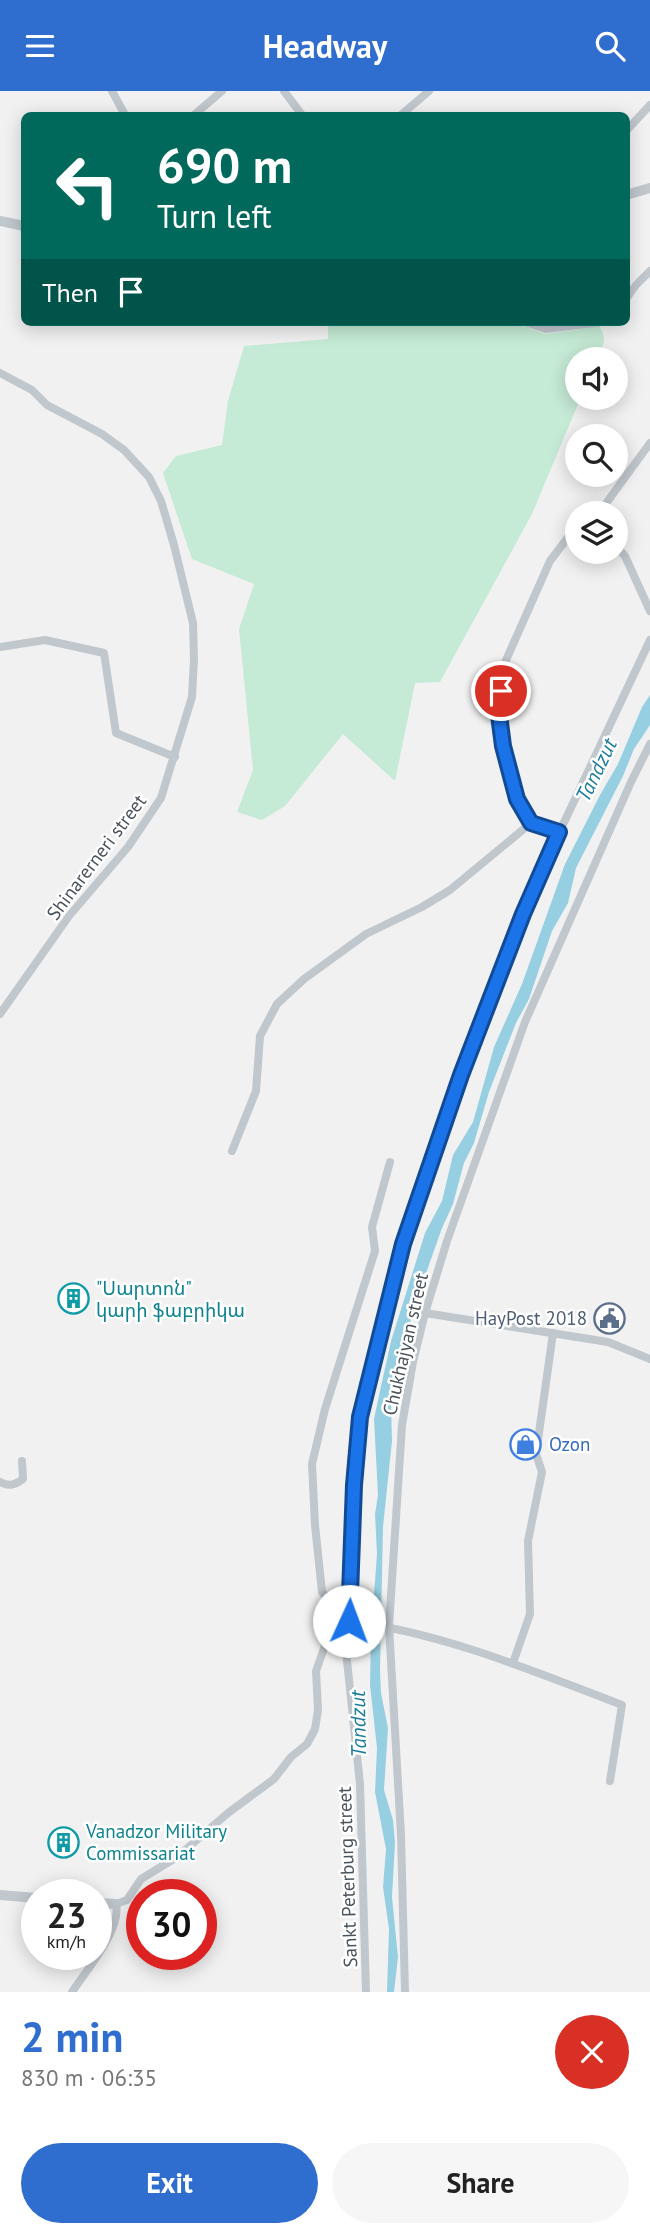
<!DOCTYPE html>
<html lang="en">
<head>
<meta charset="utf-8">
<style>
	:root { --surface:#fff; --page:#f6f6f6; --text:#222; --muted:#767676; --accent:#2f6dce }
	body { margin:0; font-family:"PT Sans","Noto Sans Armenian",sans-serif; background:var(--page); color:var(--text); height:100vh; display:flex; flex-direction:column; font-size:26px; white-space:nowrap }
	* { box-sizing:border-box; margin:0 }
	p { font-size:23px; color:var(--muted) }
	.icon { flex:none; width:38px; height:38px; fill:none; stroke:currentColor; stroke-width:2; stroke-linecap:round; stroke-linejoin:round }
	.map { position:relative; height:1901px; overflow:hidden }
	.sheet { display:flex; flex-direction:column; background:var(--surface); flex:1 }
	.sheet>* { flex:none }
	.hud { position:absolute; left:21px; top:21px; width:609px; height:214px; border-radius:10px; box-shadow:0 4px 18px #0003; background:#00695c; color:#fff; overflow:hidden }
	.controls { position:absolute; left:565px; top:256px; display:grid; gap:14px }
	.controls a { display:grid; place-items:center; width:63px; height:63px; border-radius:50%; background:var(--surface); box-shadow:0 4px 18px #0003; font-size:35px }
	.speed { position:absolute; left:21px; top:1788px; display:flex; gap:14px; font-size:35px; font-weight:700; text-align:center }
	.speed>* { display:grid; place-content:center; width:91px; height:91px; border-radius:50%; background:var(--surface); box-shadow:0 4px 18px #0003; line-height:1 }
	.speed small { font-size:18px; font-weight:400 }
	.speed .limit { border:10px solid #d22; background:#fff; color:#111 }
	.pin { position:absolute; display:grid; place-items:center; width:60px; height:60px; color:#fff; margin:-30px; border:4px solid #fff; border-radius:50%; box-shadow:0 2px 7px #0007 }
	.me { position:absolute; width:77px; margin:-38px; rotate:2deg; stroke-linejoin:round; filter:drop-shadow(0 0 5px #0008) }
	.turn { display:flex; align-items:center; gap:24px; height:147px; padding:0 21px; font-size:32px }
	.turn .icon { width:91px; height:91px; stroke-width:2.5 }
	.turn b { display:block; font-size:49px; line-height:60px }
	.then { display:flex; align-items:center; height:66px; padding:0 21px; background:#0003; gap:14px; font-size:26px }
	.round { display:grid; place-items:center; flex:none; width:74px; height:74px; border-radius:37px; background:var(--page) }
	.summary { display:flex; align-items:center; justify-content:space-between; height:119px; padding:0 21px }
	h1 { font-size:42px; font-weight:700; line-height:52px; color:var(--accent) }
	.action { display:flex; gap:14px; margin-top:auto; padding:14px 21px }
	.action a { flex:1; height:80px; border-radius:42px; background:var(--accent); color:#fff; font-size:28px; font-weight:700; line-height:80px; text-align:center }
	.action a+a { background:var(--page); color:var(--text) }
	header { display:flex; justify-content:space-between; align-items:center; height:91px; padding:0 21px; background:var(--accent); color:#fff; font-size:32px; font-weight:700 }
	.map>svg:first-child { display:block }
</style>
</head>
<body>
<header><svg class="icon" aria-label="menu" viewBox="0 0 24 24"><path d="M4 6h16M4 12h16M4 18h16"/></svg>Headway<svg class="icon" aria-label="search" viewBox="0 0 24 24"><circle cx="10" cy="10" r="6"/><path d="M15 15l6 6"/></svg></header>
<div class="map">
<svg width="650" height="1901" viewBox="0 0 650 1901">
	<rect width="100%" height="100%" fill="#f2f1f1"/>
	<path fill="#c5ead5" d="M328 231H513L546 243 599 235C608 247 603 255 598 268H578V306H581L532 423 440 591 415 592 395 690 343 643 285 715 262 729 237 721 253 679 239 538 254 493 192 468 163 382 176 365 222 354 228 310 244 255 328 248Z"/>
	<path fill="#97cfe2" d="M650 604V634L634 658 623 685 576 777 568 812 552 840 529 908 516 932 489 1001 474 1052 464 1072 453 1113 442 1137 412 1222 398 1297 391 1314 392 1350 383 1436 380 1579 381 1602 388 1637 384 1699 393 1729 395 1752 392 1806 398 1866 394 1901H387L389 1838 383 1796 386 1758 375 1701 377 1657 370 1594 371 1544 377 1463 375 1423 378 1404 374 1328 378 1309 391 1250 425 1142 442 1110 453 1064 473 1031 494 956 522 893 565 773 600 704 618 673 642 616Z"/>
	<g fill="none" stroke-linecap="round" stroke-linejoin="round">
		<g stroke="#c0c7cd" stroke-width="8">
			<path d="M112 0 125 24"/>
			<path d="M284 0 302 24"/>
			<path d="M194 24 222 0"/>
			<path d="M401 24 429 0"/>
			<path d="M626 40 650 14"/>
			<path d="M626 208 636 194 650 180"/>
			<path d="M525 231 546 238 602 231"/>
			<path d="M0 282 32 299 47 314 102 343 124 359 149 386 161 410 174 454 193 532 194 568 192 606 161 707 128 756 69 825 0 923"/>
			<path d="M599 422 650 352"/>
			<path d="M616 455 625 465 650 520"/>
			<path d="M0 556 45 549 104 562 116 642 175 666"/>
			<path d="M560 741 531 732 517 708 503 655 499 623 503 576 550 470 578 433"/>
			<path d="M232 1060 256 1000 260 945 277 913 304 888 366 843 422 816 450 799 531 732"/>
			<path d="M425 1222 608 1251 650 1268"/>
			<path d="M0 1391C9 1396 15 1394 23 1388L22 1370"/>
			<path d="M349 1524 327 1507 322 1501 315 1434 312 1373 325 1318 375 1160 372 1136 390 1071"/>
			<path d="M349 1530C443 1542 533 1580 622 1614L610 1690"/>
			<path d="M513 1572 530 1523 528 1450 542 1381 536 1363 553 1242"/>
			<path d="M72 1901C86 1880 122 1838 116 1813L127 1809 141 1788 177 1766 228 1722 274 1688 291 1666 307 1653 315 1638 318 1619 316 1580 327 1549 348 1536"/>
			<path d="M366 1901 360 1693 346 1560 360 1326 403 1153 462 984 523 823 559 742 650 549"/>
			<path d="M405 1901 401 1744 389 1535 402 1334 413 1271 425 1222 447 1150 525 931 631 691 650 653"/>
		</g>
		<g stroke="#c0c7cd" stroke-width="10">
			<path d="M626 104 650 97"/>
			<path d="M0 130 24 135"/>
			<path d="M0 1804 37 1807"/>
			<path d="M96 1812 116 1813"/>
		</g>
	</g>
	<g fill="none" stroke-linecap="round" stroke-linejoin="round">
		<defs>
			<path id="route" d="M349 1530 354 1394 360 1326 403 1153 461 984 523 823 559 741 531 732 517 708 503 655 499 624 501 600"/>
		</defs>
		<use href="#route" stroke="#114b97" stroke-width="18"/>
		<use href="#route" stroke="#1a73e8" stroke-width="12"/>
	</g>
	<defs>
		<symbol id="building-ring" viewBox="-11 -11 22 22"><circle r="9.5" fill="#fff" stroke="#0f9aa8" stroke-width="1.5"/><path d="M-4-6H4V6H1V3H-1V6H-4ZM-2.5-4.3h1.7v1.8h-1.7ZM.8-4.3h1.7v1.8H.8ZM-2.5-1h1.7V.8h-1.7ZM.8-1h1.7V.8H.8Z" fill="#0f9aa8"/></symbol>
		<symbol id="civic-ring" viewBox="-11 -11 22 22"><circle r="9.5" fill="#fff" stroke="#5c6f8a" stroke-width="1.5"/><path d="M-.6-6.5H3V-4.5H.6V-3L4-1V1h2V6H-6V1h2V-1L-.6-3ZM-1.2 2.5V6h2.4V2.5Z" fill="#5c6f8a"/></symbol>
		<symbol id="shop-ring" viewBox="-11 -11 22 22"><circle r="9.5" fill="#fff" stroke="#3f7fe0" stroke-width="1.5"/><path d="M-5-2.5h2.3a2.7 3.5 0 0 1 5.4 0H5L5.5 6h-11ZM-1.5-2.5h3a1.5 2.3 0 0 0-3 0Z" fill="#3f7fe0"/></symbol>
	</defs>
	<g fill-rule="evenodd">
		<use href="#building-ring" x="56" y="1190" width="35" height="35"/>
		<use href="#civic-ring" x="592" y="1210" width="35" height="35"/>
		<use href="#shop-ring" x="508" y="1336" width="35" height="35"/>
		<use href="#building-ring" x="46" y="1734" width="35" height="35"/>
	</g>
	<g text-anchor="middle" dominant-baseline="central" stroke-width="5" stroke-linejoin="round" paint-order="stroke">
		<g font-size="19" fill="#4a535c" stroke="#fff">
			<text transform="translate(96 766) rotate(-53)">Shinarerneri street</text>
			<text transform="translate(405 1253) rotate(-77)">Chukhajyan street</text>
			<text transform="translate(347 1786) rotate(-92)">Sankt Peterburg street</text>
		</g>
		<g font-size="19" fill="#0d838f" stroke="#fff" text-anchor="start">
			<text x="96" y="1197">"Սարտոն"<tspan x="96" dy="22">կարի ֆաբրիկա</tspan></text>
			<text x="86" y="1740">Vanadzor Military<tspan x="86" dy="22">Commissariat</tspan></text>
		</g>
		<g font-size="19" fill="#4e5e75" stroke="#fff" text-anchor="end">
			<text x="587" y="1227">HayPost 2018</text>
		</g>
		<g font-size="19" fill="#366cbe" stroke="#fff" text-anchor="start">
			<text x="549" y="1353">Ozon</text>
		</g>
		<g font-size="21" font-style="italic" fill="#1d7b9c" stroke="#fff">
			<text transform="translate(596 679) rotate(-64)">Tandzut</text>
			<text transform="translate(358 1633) rotate(-91)">Tandzut</text>
		</g>
	</g>
</svg>
<div class="controls">
<a><svg class="icon" aria-label="sound" viewBox="0 0 24 24"><path d="M4 9h4l5-4v14l-5-4H4zM17 9q2 3 0 6"/></svg></a>
<a><svg class="icon" aria-label="search" viewBox="0 0 24 24"><circle cx="10" cy="10" r="6"/><path d="M15 15l6 6"/></svg></a>
<a><svg class="icon" aria-label="layers" viewBox="0 0 24 24"><path d="M12 4l9 5-9 5-9-5zM3 14l9 5 9-5"/></svg></a>
</div>
<div class="speed"><div>23<small>km/h</small></div><div class="limit">30</div></div>
<div class="pin" style="left:501px;top:600px;background:#d93025"><svg class="icon" aria-label="arrive" viewBox="0 0 24 24"><path d="M6 21V4h12l-3 4 3 4H6"/></svg></div>
<svg class="me" style="left:349px;top:1530px" viewBox="-20 -20 40 40"><circle r="19" fill="#fff"/><path d="M0-13L10 11 0 6-10 11z" fill="#1a73e8"/></svg>
<div class="hud">
<div class="turn"><svg class="icon" aria-label="left" viewBox="0 0 24 24"><path d="M17 20v-9H6M10 6l-5 5 5 5"/></svg><div><b>690 m</b>Turn left</div></div>
<div class="then">Then<svg class="icon" aria-label="arrive" viewBox="0 0 24 24"><path d="M6 21V4h12l-3 4 3 4H6"/></svg></div>
</div>
</div>
<section class="sheet">
<div class="summary"><div><h1>2 min</h1><p>830 m · 06:35</p></div><a class="round" style="background:#d93025;color:#fff"><svg class="icon" aria-label="close" viewBox="0 0 24 24"><path d="M6 6l12 12M18 6L6 18"/></svg></a></div>
<div class="action"><a>Exit</a><a>Share</a></div>
</section>
</body>
</html>
